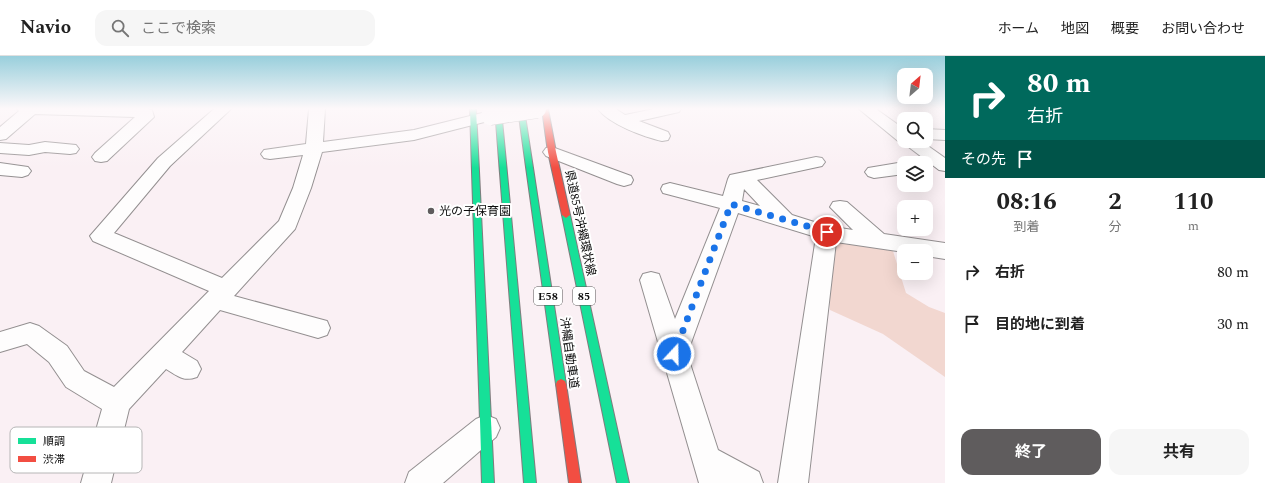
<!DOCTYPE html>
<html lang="ja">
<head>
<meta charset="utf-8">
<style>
	:root { --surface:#fff; --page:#f6f6f6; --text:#222; --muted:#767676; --line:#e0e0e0; --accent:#5f5c5d }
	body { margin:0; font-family:Spectral,"Noto Sans JP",serif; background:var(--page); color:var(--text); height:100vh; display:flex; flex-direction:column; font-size:15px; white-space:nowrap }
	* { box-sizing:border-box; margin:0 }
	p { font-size:13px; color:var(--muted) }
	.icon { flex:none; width:22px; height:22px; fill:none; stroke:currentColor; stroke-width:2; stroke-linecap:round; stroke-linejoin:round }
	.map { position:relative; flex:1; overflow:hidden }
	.sheet { display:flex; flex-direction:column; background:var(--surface); width:320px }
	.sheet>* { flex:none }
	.guide { background:#00695c; color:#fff; overflow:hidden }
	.needle { width:26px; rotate:28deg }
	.fabs { position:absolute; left:897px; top:12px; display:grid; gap:8px }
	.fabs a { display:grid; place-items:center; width:36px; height:36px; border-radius:8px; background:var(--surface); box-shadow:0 4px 16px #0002; font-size:20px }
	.pin { position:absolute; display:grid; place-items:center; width:34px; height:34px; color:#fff; margin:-17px; border:2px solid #fff; border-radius:50%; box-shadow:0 1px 4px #0007 }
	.me { position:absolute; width:44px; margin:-22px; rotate:21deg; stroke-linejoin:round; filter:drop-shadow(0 0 3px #0008) }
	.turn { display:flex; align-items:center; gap:14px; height:84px; padding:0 16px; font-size:18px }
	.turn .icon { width:52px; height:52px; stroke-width:2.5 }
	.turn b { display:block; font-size:28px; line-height:34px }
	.then { display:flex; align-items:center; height:38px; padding:0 16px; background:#0003; gap:8px; font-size:15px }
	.eta { display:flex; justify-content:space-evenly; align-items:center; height:68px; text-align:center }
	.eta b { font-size:24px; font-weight:700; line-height:28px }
	.primary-button { display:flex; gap:8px; margin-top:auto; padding:8px 16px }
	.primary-button a { flex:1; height:46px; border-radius:12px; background:var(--accent); color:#fff; font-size:16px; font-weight:700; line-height:46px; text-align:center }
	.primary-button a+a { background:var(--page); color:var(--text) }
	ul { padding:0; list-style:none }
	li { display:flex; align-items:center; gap:12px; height:52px; padding:0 16px }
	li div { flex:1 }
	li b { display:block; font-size:15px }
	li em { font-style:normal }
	header { display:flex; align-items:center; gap:24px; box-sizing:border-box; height:56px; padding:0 20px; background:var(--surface); border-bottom:1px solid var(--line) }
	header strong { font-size:19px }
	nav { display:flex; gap:22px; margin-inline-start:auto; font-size:14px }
	.search { width:280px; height:36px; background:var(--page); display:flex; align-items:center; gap:10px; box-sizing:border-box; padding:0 14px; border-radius:12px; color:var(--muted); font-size:15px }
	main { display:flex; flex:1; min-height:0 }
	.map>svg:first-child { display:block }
</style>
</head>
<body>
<header>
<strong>Navio</strong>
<div class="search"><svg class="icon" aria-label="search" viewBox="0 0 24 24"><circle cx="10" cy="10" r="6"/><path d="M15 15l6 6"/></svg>ここで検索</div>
<nav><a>ホーム</a><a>地図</a><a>概要</a><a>お問い合わせ</a></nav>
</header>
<main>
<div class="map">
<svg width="945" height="427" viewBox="0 0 945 427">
	<rect width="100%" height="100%" fill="#faf0f4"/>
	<path fill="#f2d7d0" d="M828 185 893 195 906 237 929 251 945 257V321L883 278 830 254Z"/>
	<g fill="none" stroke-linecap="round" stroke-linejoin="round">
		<defs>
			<g id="street">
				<path d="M17 53H147L152 54 154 61 107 105 101 106 95 105 92 101 95 97 135 61 35 58 6 83 0 84V71L19 55Z"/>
				<path d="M214 53H231L170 110 114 177 222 222 279 165 293 132 303 99 270 103 264 102 261 98 264 94 306 88 309 53H325L323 86 414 74 490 55 496 57 498 60 496 63 414 84 322 96 311 132 295 173 234 240 327 265 330 272 327 279 318 282 220 254 182 296 197 305 201 313 197 321C183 326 178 320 166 313L129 353 111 427H81L102 353 66 331 49 306 27 288 0 296V276L30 267 39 270 67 290 84 315 114 331 209 235 93 185 90 180 158 102Z"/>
				<path d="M598 53H616L625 59 654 53H681L679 56 639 65 668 76 670 80 668 84 662 85C644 81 609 68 598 53Z"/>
				<path d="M859 53H876L904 73V85H921L945 102V115L939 114 902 86 898 85Z"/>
				<path d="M926 73 945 74V84L926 83Z"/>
				<path d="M45 86 76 89 79 93 76 97 70 98 45 96 29 99 0 97V87L29 89Z"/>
				<path d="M552 91 631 120 633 124 631 128 624 130 617 128 546 100 543 96 546 92Z"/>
				<path d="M816 101 822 102 825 106 822 110 757 124 792 159 827 170 853 174 830 151 833 146 840 145 847 146 884 178 945 187V203L926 200V195H904V196L836 186 808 427H778L816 181 738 157 687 298 718 394 759 416 763 427H699L640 224 643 218 651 216 659 218 675 263 720 152 663 137 661 133 663 129 670 127 723 140 728 123 730 119ZM744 133 760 150 742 145Z"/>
				<path d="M904 106 906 107H904V118L874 122 868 120 865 116 868 112Z"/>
				<path d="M0 107 28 111 31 115 28 119 22 121 0 119Z"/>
				<path d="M486 359 496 363 500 372 496 381 443 427H405L409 416 476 363Z"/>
			</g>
			<g id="fast">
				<path d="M470 53H476L494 427H482Z"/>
				<path d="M495 53H501L536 427H524Z"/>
				<path d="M518 53H524L566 328 565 331 561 333 557 331 556 328Z"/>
				<path d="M566 156 570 159 629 427H617L562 159Z"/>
			</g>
			<g id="jam">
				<path d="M542 53H548L556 96 570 159 566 162 562 159 548 96Z"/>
				<path d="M561 323 565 325 566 328 581 427H569L556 328 557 325Z"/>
			</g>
		</defs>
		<use href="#street" stroke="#938f90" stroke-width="2"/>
		<use href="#fast" stroke="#807c7e" stroke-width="2"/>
		<use href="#jam" stroke="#807c7e" stroke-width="2"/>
		<use href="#street" fill="#fefdfd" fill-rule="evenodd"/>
		<use href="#fast" fill="#16e098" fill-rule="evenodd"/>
		<use href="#jam" fill="#f24e42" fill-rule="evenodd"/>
		<defs>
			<path id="street-bridge" d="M490 60 537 53"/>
		</defs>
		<use href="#street-bridge" stroke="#938f90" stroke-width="19" stroke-linecap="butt"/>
		<use href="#street-bridge" stroke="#fefdfd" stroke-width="18"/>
	</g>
	<linearGradient id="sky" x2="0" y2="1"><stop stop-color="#99cfdc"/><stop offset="0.47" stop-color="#fdf8fa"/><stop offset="1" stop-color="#fdf8fa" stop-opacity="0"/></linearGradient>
	<rect width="945" height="112" fill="url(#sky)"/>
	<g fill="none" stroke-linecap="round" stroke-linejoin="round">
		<path stroke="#1a73e8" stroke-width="7" stroke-dasharray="0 12.6" d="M674 298 731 148 827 176"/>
	</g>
	<circle fill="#5f5c5d" stroke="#fff" stroke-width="1.5" cx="431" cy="155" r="4"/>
	<g text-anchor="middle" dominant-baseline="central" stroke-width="4" stroke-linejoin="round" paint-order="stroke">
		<g fill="#fff" stroke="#555" stroke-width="1">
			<rect x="534" y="231" width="28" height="18" rx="3"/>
			<rect x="573" y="231" width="22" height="18" rx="3"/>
		</g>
		<g font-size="11" font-weight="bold" fill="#0c0c0c">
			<text x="548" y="240">E58</text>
			<text x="584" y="240">85</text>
		</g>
		<g font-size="12" fill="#0c0c0c" stroke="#fff" text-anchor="start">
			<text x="439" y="155">光の子保育園</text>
		</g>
		<g font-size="12" fill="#0c0c0c" stroke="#fff">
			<text transform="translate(580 167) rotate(78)">県道85号沖縄環状線</text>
			<text transform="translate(569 297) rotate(82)">沖縄自動車道</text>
		</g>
	</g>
	<rect x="10" y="371" width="132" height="46" rx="6" fill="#fff" stroke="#b6b6b6" stroke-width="1"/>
	<rect x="18" y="382" width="18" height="6" fill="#16e098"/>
	<rect x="18" y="400" width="18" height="6" fill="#f24e42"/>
	<g font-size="11" fill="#0c0c0c">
		<text x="43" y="389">順調</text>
		<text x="43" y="407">渋滞</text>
	</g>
</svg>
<div class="fabs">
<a><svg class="needle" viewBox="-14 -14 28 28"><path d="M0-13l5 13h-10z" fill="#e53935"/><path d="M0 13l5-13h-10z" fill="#767676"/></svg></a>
<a><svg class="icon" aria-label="search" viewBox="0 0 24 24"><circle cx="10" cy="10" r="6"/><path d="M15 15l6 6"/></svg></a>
<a><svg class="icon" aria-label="layers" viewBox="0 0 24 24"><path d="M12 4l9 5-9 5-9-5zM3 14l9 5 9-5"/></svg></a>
<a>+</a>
<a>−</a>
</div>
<div class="pin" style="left:827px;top:176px;background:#d93025"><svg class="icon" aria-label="arrive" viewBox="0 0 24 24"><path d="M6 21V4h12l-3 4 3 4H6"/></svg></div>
<svg class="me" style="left:674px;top:298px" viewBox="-20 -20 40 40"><circle r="17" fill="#1a73e8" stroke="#fff" stroke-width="3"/><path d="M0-11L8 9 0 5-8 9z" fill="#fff"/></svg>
</div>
<section class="sheet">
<div class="guide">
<div class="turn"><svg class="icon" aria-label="right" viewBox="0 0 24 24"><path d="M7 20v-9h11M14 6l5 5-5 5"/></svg><div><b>80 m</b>右折</div></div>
<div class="then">その先<svg class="icon" aria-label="arrive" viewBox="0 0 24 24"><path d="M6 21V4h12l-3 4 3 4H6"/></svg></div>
</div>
<div class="eta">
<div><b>08:16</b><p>到着</p></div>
<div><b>2</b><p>分</p></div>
<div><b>110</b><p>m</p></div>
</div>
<ul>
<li><svg class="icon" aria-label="right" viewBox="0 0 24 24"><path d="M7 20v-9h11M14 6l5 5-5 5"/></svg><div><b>右折</b></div><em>80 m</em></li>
<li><svg class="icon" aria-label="arrive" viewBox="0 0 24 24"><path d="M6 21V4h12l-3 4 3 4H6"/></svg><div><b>目的地に到着</b></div><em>30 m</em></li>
</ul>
<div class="primary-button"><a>終了</a><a>共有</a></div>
</section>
</main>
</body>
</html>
